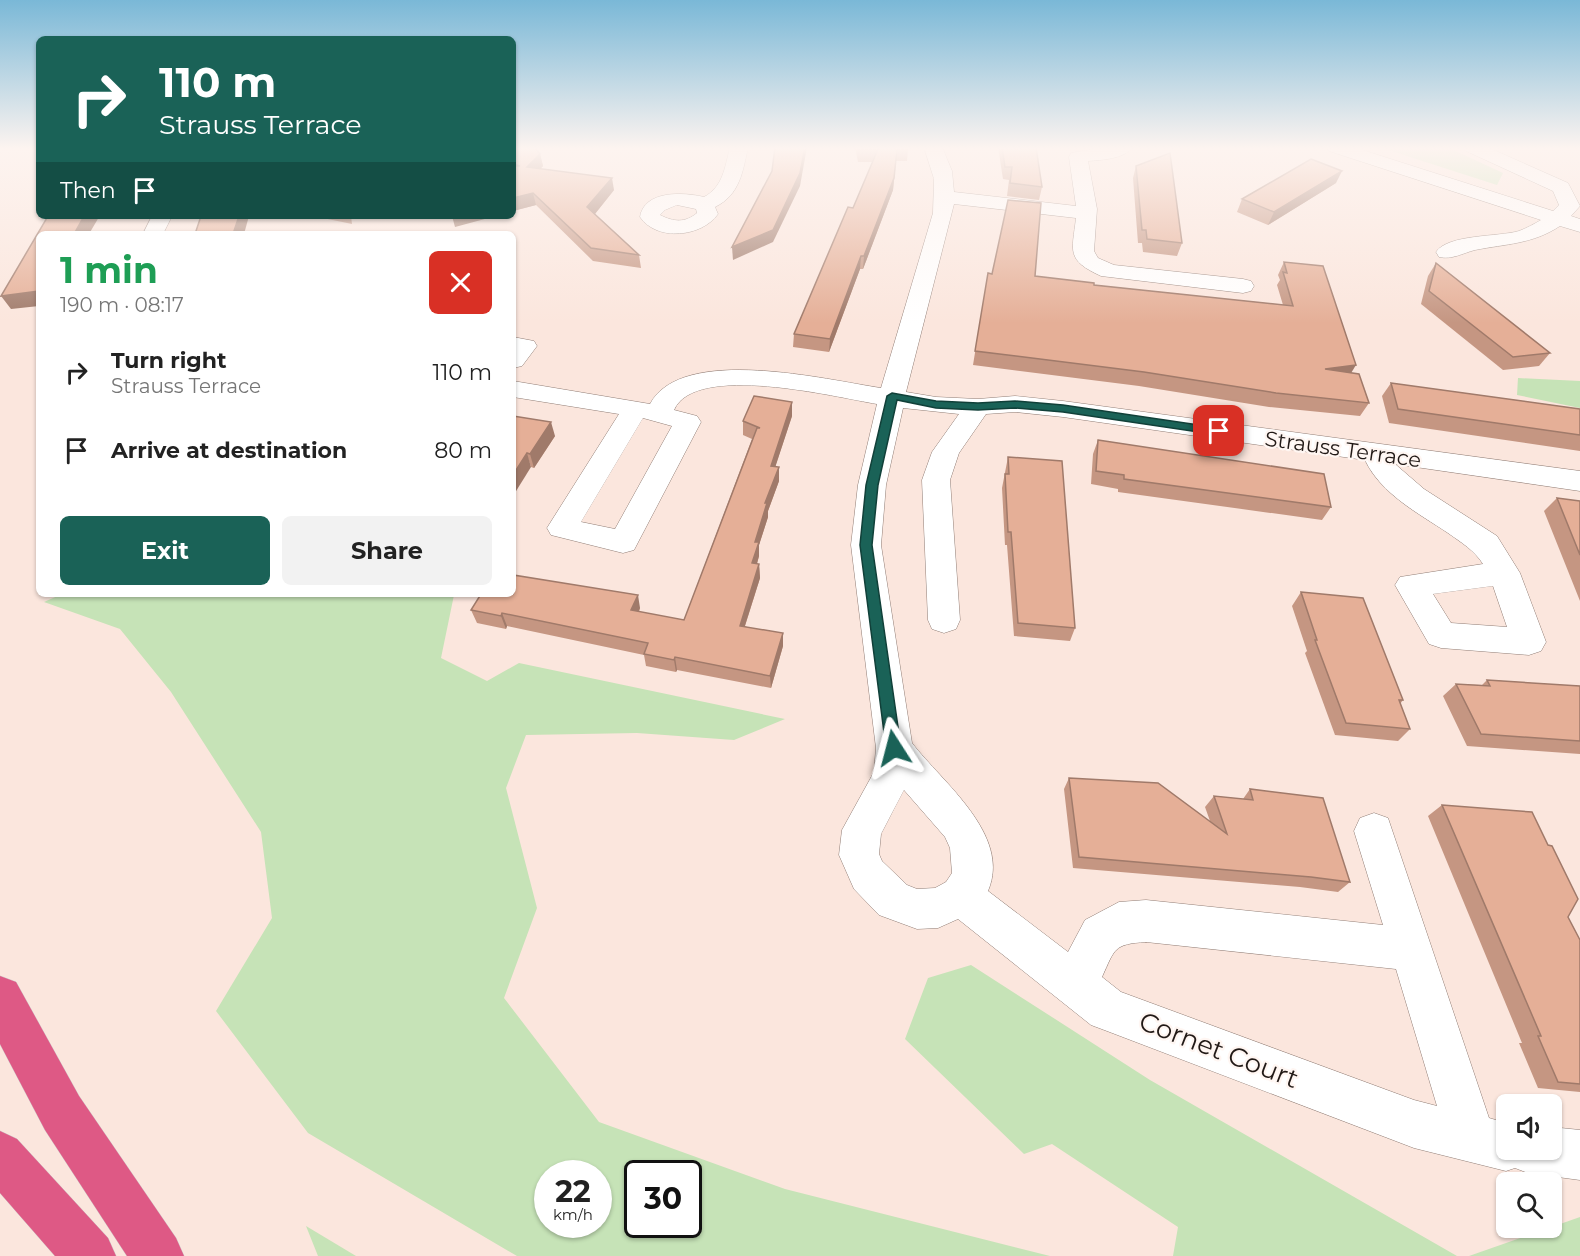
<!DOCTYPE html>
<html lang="en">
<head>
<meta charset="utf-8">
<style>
	:root { --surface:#fff; --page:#f2f2f2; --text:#222; --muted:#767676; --accent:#1a6257 }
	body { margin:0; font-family:Montserrat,sans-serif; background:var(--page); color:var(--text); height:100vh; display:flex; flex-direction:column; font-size:22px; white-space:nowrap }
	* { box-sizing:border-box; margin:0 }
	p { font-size:20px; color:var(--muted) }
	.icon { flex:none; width:33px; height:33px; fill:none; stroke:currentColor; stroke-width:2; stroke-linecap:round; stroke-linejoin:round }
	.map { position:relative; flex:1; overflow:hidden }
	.details { position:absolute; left:36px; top:231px; width:480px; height:366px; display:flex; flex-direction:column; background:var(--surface); border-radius:9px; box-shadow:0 2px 4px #0004 }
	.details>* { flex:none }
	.hud { position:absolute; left:36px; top:36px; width:480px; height:183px; border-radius:9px; box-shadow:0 2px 4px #0004; background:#1a6257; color:#fff; overflow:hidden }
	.buttons { position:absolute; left:1496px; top:1094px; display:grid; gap:12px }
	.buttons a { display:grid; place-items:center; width:66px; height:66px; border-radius:9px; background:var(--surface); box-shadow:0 2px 4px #0004; font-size:30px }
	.speed { position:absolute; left:534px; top:1160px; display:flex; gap:12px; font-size:30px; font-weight:700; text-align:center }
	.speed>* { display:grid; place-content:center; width:78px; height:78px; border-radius:50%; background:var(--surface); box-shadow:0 2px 4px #0004; line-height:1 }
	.speed small { font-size:15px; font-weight:400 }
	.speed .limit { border:3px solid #111; border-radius:9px; background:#fff; color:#111 }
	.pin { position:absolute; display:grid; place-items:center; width:51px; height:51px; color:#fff; margin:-26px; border-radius:12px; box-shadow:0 3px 9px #0006 }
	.me { position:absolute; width:66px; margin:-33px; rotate:351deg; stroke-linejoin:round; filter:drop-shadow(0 0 4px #0008) }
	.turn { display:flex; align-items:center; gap:21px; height:126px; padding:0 24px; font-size:27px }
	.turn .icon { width:78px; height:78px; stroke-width:2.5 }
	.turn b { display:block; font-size:42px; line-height:51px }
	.then { display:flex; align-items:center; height:57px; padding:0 24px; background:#0003; gap:12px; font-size:22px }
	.round { display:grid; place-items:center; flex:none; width:63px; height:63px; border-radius:9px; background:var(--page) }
	.head { display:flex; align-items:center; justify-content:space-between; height:102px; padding:0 24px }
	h1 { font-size:36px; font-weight:700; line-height:45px; color:#1e9e55 }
	.primary-button { display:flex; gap:12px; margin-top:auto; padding:12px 24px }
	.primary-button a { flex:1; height:69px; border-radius:9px; background:var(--accent); color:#fff; font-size:24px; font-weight:700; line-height:69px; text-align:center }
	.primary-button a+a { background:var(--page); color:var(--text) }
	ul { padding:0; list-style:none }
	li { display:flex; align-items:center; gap:18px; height:78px; padding:0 24px }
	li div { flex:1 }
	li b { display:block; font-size:22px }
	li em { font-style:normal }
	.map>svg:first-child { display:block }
</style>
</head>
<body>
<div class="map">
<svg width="1580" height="1256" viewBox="0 0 1580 1256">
	<rect width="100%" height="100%" fill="#fbe6dd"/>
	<g fill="#c6e3b7" fill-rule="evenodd">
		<path d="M1379 147H1447L1503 173 1497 185Z"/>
		<path d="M1518 378 1580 381V408L1517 395Z"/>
		<path d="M62 594H451L454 595 441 658 487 681 519 663 785 719 734 740 637 733 526 735 506 788 537 908 504 998 599 1122 785 1189 1050 1256H517L308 1133 216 1011 272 918 261 832 171 692 120 629 44 602ZM548 1173H598V1224H548ZM638 1173H688V1224H638Z"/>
		<path d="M971 965 1150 1080 1457 1256H1173L1178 1227 1052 1144 1024 1154 905 1039 928 978Z"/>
		<path d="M1580 1217V1256H1469Z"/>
		<path d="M306 1226 356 1256H318Z"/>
	</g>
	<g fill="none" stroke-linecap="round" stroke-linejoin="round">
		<defs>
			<g id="minor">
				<path d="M730 147H748C743 171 740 195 715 207L718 214C702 237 657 242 640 217 644 190 684 192 704 197 723 187 725 167 730 147ZM677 205 696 209 697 213C685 223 674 222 660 215L665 210Z"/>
				<path d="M924 147H942L952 171 954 192 1076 206 1069 157 1071 153 1107 147H1133C1124 159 1102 160 1088 161L1097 209 1094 251 1098 258 1114 265 1243 279 1251 281 1254 286 1251 291 1243 293 1101 276C1066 260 1072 252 1076 218L954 204 906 392 936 397 978 399 1015 396 1063 401 1580 471V491L1395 464 1424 489 1497 536 1520 573 1546 642 1541 651 1529 655 1441 648 1429 644 1395 585 1400 577 1483 564C1474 550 1462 543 1448 533 1418 513 1381 494 1365 460L1063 417 1015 412 986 414 959 453 950 480 960 620 956 629 944 633 932 629 928 620 922 480 932 452 959 414 903 408 886 485 881 545 912 743C942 782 1012 835 988 891L1068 952 1085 920 1119 902 1146 900 1383 925 1354 831 1360 818 1374 813 1388 818 1489 1118 1506 1123V1149H1551V1127L1580 1130V1180L1528 1173 1515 1168 1506 1171 1414 1148 1107 1031 1091 1025 958 919 938 928 917 929 879 915 854 889 839 855 842 830 874 772 876 748 851 545 858 485 877 404C835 397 695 362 674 410L697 416 701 422 634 550 623 553 551 535 547 528 619 414 513 397V381L650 404C682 344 827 380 881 388L933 213 934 179ZM643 418 672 426 615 529 581 522ZM1493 586 1507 627 1451 623 1433 594ZM904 790 945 837 950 848 952 873 946 882 935 888 917 889 907 885 882 861 879 854 881 834ZM1146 942 1396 969 1437 1106 1414 1100 1121 992 1102 977C1115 949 1113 944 1146 942Z"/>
				<path d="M1326 147H1353L1553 211 1559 205 1553 191 1466 151 1463 147H1487L1568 183 1580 206 1571 216 1580 219V232L1560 226C1533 244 1506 244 1475 250 1463 253 1452 260 1439 257L1436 252C1448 234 1499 237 1519 231 1527 228 1534 224 1541 220L1329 151Z"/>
				<path d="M152 216H172L163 234H143Z"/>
				<path d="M513 337 534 341 537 346 522 366 513 368Z"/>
			</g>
			<g id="highway">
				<path d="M0 976 16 982 79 1096 176 1238 184 1256H127L45 1130 0 1044Z"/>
				<path d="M0 1131 17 1139 108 1238 116 1256H55L0 1193Z"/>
			</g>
		</defs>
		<use href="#minor" stroke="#917e76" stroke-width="1"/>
		<use href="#highway" stroke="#cecccc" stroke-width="1"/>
		<use href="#minor" fill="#fff" fill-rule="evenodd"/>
		<use href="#highway" fill="#de5985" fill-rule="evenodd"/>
	</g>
	<g fill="#c59682">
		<path d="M513 147 540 154 543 166 540 169 614 190 595 214 639 255 641 268 593 261 536 205 513 211Z"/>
		<path d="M855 147H905L908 149 907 161H896L893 190 863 269H860L829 352 793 347 794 334 853 208 873 162H858Z"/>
		<path d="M998 147H1036L1042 187 1039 200 1007 196 1009 180 1003 179Z"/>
		<path d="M1136 166 1182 243 1177 256 1143 252 1142 243H1138L1133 178Z"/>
		<path d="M1336 183 1268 225 1237 212 1242 199Z"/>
		<path d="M313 216H351L352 224Z"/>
		<path d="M1284 262 1369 403 1360 416 1269 407 1139 386 973 365 988 273 1035 276 1094 285 1283 305 1277 285 1280 280 1278 275Z"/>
		<path d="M1436 263 1550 353 1539 366 1503 370 1421 304 1428 276Z"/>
		<path d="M1391 383 1580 409V451L1389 423 1382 396Z"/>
		<path d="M513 416 555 436 534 468 531 467Z"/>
		<path d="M792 416 775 467H779V481L768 511V517L759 545V556L757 564H759L760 578 745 626 783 646 771 688 677 670 676 672 646 666 644 655 507 626 506 629 477 623 471 610 640 608 639 612 684 620 752 439 743 435V421Z"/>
		<path d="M1098 440 1331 507 1322 520 1118 492V489L1091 484 1093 454Z"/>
		<path d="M1008 457 1075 628 1070 641 1014 636 1007 545H1005L1002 488Z"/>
		<path d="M1557 498 1580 501V601L1544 511Z"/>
		<path d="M1301 592 1403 700 1400 704 1410 729 1398 741 1335 735 1305 653 1307 651 1292 606Z"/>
		<path d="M1487 680 1580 686V754L1467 746 1443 696 1456 684 1482 685Z"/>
		<path d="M1069 778 1210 821 1205 807 1214 796 1243 799 1250 789 1350 882 1338 892 1300 887 1073 868 1064 789Z"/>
		<path d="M1442 805 1568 917 1580 940V1092L1538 1088 1519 1043H1522L1428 816Z"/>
	</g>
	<g fill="#a07a6a">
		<path d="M805 147H807L800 186 773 242 733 260 732 247Z"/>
		<path d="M897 149 893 190 863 269 864 256Z"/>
		<path d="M540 154 543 166 530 180 527 167Z"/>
		<path d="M1342 171 1336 183 1268 225 1274 212Z"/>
		<path d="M612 178 614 190 590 220 587 207Z"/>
		<path d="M533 193 536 205 513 211V198Z"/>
		<path d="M84 216H103L99 217 89 234H74Z"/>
		<path d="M239 216H249L244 234H233Z"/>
		<path d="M452 216H496L455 227Z"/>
		<path d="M861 256 860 269 829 352 830 339Z"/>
		<path d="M39 291V306L11 309 1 296Z"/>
		<path d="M1356 365 1348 378 1325 369Z"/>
		<path d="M792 402V416L771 480V466Z"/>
		<path d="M551 422 555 436 534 468 530 454Z"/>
		<path d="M527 453 531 467 513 496V475Z"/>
		<path d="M779 467V481L768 511V517L759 545V556L753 577 752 563 755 542 765 503Z"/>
		<path d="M759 564 760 578 741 638 740 626Z"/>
		<path d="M638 595 640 608 633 623 631 610Z"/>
		<path d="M502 613 507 626 506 629 501 616Z"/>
		<path d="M783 633V646L771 688 770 676Z"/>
		<path d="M675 657 677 670 676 672 674 660Z"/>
	</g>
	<g fill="#e5af97" stroke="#a07a6a" stroke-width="1.5">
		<path d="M513 147H534L540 154 527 167 612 178 587 207 639 255 591 248 533 193 513 198V166H520L513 164Z"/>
		<path d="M775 147H805L800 173 773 230 732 247 772 171Z"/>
		<path d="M859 147H905L908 149H897L894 178 864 256H861L830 339 794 334 848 207 853 208 878 149 859 150Z"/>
		<path d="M1002 147H1036L1042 187 1010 183 1012 167H1005Z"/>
		<path d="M1170 153 1182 243 1147 239 1146 230H1142L1136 166Z"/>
		<path d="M1311 159 1342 171 1274 212 1242 199Z"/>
		<path d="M1008 200 1041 203 1035 276 1094 283V285L1293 306 1283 272 1287 273 1284 262 1323 266 1356 365 1325 369 1359 374 1369 403 1276 393 1144 372 975 351 988 273 992 274Z"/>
		<path d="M48 216H84L74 234H39V291L1 296Z"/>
		<path d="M201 216H239L233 234H195Z"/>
		<path d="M1436 263 1550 353 1513 357 1429 291Z"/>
		<path d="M1391 383 1580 409V435L1398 409Z"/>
		<path d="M754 396 792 402 771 466 779 467 765 503H767L755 542H759L752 563 759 564 740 626 783 633 770 676 675 657 674 660 644 654 648 643 502 613 501 616 471 610 481 594H513V575L638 595 631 610 684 620 757 428H760L743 421Z"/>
		<path d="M513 416 551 422 530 454 527 453 513 475Z"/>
		<path d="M1098 440 1324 474 1331 507 1124 479V475L1096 471Z"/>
		<path d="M1008 457 1062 461 1075 628 1018 623 1011 532H1008L1005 474H1009Z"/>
		<path d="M1557 498 1580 501V555Z"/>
		<path d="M1301 592 1363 598 1403 700H1399L1410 729 1346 723 1315 640H1317Z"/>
		<path d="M1487 680 1580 686V741L1481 734 1456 684 1490 686Z"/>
		<path d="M1069 778 1158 783 1227 834 1214 796 1253 800 1250 789 1323 798 1350 882 1311 877 1079 857Z"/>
		<path d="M1442 805 1532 812 1548 845 1552 846 1578 899 1568 917 1580 940V1084L1558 1082 1538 1036H1541Z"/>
	</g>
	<linearGradient id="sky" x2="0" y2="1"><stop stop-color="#7ab8d7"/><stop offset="0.46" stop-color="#fdf4f0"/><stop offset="1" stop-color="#fdf4f0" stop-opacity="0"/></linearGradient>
	<rect width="1580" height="323" fill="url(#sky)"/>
	<path fill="#1a6257" stroke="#114039" stroke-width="1.5" d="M892 393 936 401 978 403 1015 401 1063 405 1219 428 1225 431 1219 435 1063 412 1015 408 978 410 936 408 897 400 878 485 872 545 901 748 899 752 894 754 888 752 886 748 860 545 866 485 887 396Z"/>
	<g text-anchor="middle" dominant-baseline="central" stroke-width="4.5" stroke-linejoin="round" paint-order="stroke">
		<g font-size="21" fill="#211916" stroke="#fff6f2">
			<text transform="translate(1343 449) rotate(8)">Strauss Terrace</text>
		</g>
		<g font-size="26" fill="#211916" stroke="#fff6f2">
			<text transform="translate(1219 1050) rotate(21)">Cornet Court</text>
		</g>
	</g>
</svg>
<div class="buttons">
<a><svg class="icon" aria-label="sound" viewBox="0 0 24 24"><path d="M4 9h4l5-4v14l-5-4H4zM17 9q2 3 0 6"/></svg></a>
<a><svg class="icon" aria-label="search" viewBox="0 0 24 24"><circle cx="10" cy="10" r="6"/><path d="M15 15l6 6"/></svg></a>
</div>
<div class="speed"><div>22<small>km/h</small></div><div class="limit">30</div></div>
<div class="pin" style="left:1219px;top:431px;background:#d93025"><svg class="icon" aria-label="arrive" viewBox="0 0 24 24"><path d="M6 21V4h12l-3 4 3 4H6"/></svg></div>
<svg class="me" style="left:894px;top:748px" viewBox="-20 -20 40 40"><path d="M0-17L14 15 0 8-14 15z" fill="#1a6257" stroke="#fff" stroke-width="4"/></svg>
<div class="hud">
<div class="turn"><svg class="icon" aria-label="right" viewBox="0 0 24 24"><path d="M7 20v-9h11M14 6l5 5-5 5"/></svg><div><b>110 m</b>Strauss Terrace</div></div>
<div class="then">Then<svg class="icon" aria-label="arrive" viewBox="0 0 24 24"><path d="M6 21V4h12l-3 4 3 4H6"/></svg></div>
</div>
<section class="details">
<div class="head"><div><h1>1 min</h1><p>190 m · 08:17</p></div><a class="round" style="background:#d93025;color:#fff"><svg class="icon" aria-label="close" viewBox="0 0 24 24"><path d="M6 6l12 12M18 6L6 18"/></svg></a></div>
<ul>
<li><svg class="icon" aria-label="right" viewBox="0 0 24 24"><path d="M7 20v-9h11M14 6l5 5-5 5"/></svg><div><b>Turn right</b><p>Strauss Terrace</p></div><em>110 m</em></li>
<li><svg class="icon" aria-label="arrive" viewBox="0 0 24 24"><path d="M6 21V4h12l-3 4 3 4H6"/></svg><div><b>Arrive at destination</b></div><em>80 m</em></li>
</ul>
<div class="primary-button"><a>Exit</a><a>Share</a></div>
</section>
</div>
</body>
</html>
